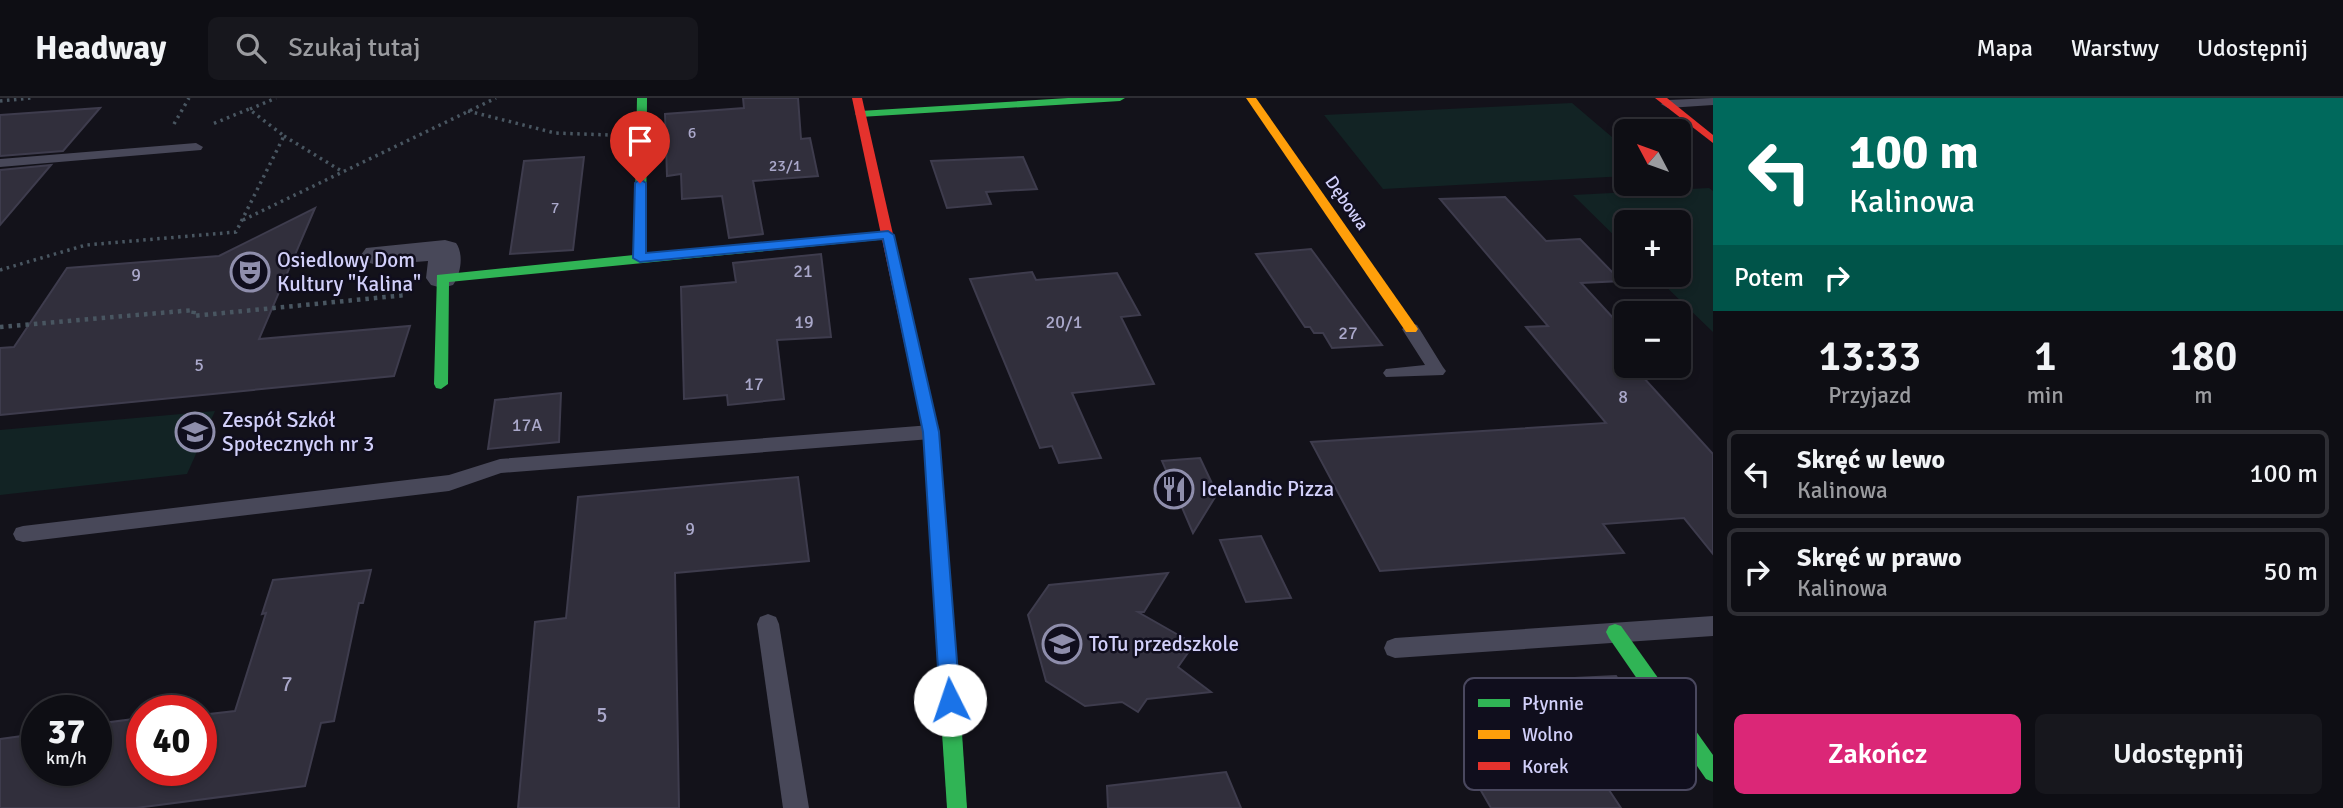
<!DOCTYPE html>
<html lang="pl">
<head>
<meta charset="utf-8">
<style>
	:root { --surface:#0e0e14; --page:#17171d; --text:#f1f3f6; --muted:#9b9ca0; --line:#2e2e34; --accent:#db2777 }
	body { margin:0; font-family:Signika,sans-serif; background:var(--page); color:var(--text); height:100vh; display:flex; flex-direction:column; font-size:26px; white-space:nowrap }
	* { box-sizing:border-box; margin:0 }
	p { font-size:23px; color:var(--muted) }
	.icon { flex:none; width:38px; height:38px; fill:none; stroke:currentColor; stroke-width:2; stroke-linecap:round; stroke-linejoin:round }
	.map { position:relative; flex:1; overflow:hidden }
	.details { display:flex; flex-direction:column; background:var(--surface); width:630px }
	.details>* { flex:none }
	.guide { background:#00695c; color:#fff; overflow:hidden }
	.needle { width:46px; rotate:311deg }
	.controls { position:absolute; left:1614px; top:21px; display:grid; gap:14px }
	.controls a { display:grid; place-items:center; width:77px; height:77px; border-radius:10px; background:var(--surface); box-shadow:0 4px 10px #0003,0 0 0 2px var(--line); font-size:35px }
	.speed { position:absolute; left:21px; top:597px; display:flex; gap:14px; font-size:35px; font-weight:700; text-align:center }
	.speed>* { display:grid; place-content:center; width:91px; height:91px; border-radius:50%; background:var(--surface); box-shadow:0 4px 10px #0003,0 0 0 2px var(--line); line-height:1 }
	.speed small { font-size:18px; font-weight:400 }
	.speed .limit { border:10px solid #d22; background:#fff; color:#111 }
	.pin { position:absolute; display:grid; place-items:center; width:60px; height:60px; color:#fff; margin:-72px -30px; border-radius:50% 50% 50% 0; rotate:-45deg; box-shadow:0 0 7px #0007 }
	.pin .icon { rotate:45deg }
	.me { position:absolute; width:77px; margin:-38px; rotate:356deg; stroke-linejoin:round; filter:drop-shadow(0 0 5px #0008) }
	.turn { display:flex; align-items:center; gap:24px; height:147px; padding:0 21px; font-size:32px }
	.turn .icon { width:91px; height:91px; stroke-width:2.5 }
	.turn b { display:block; font-size:49px; line-height:60px }
	.then { display:flex; align-items:center; height:66px; padding:0 21px; background:#0003; gap:14px; font-size:26px }
	.eta { display:flex; justify-content:space-evenly; align-items:center; height:119px; text-align:center }
	.eta b { font-size:42px; font-weight:600; line-height:49px }
	.button { display:flex; gap:14px; margin-top:auto; padding:14px 21px }
	.button a { flex:1; height:80px; border-radius:10px; background:var(--accent); color:#fff; font-size:28px; font-weight:600; line-height:80px; text-align:center }
	.button a+a { background:var(--page); color:var(--text) }
	ul { padding:0; list-style:none }
	li { display:flex; align-items:center; gap:21px; height:88px; margin:0 14px 10px; padding:0 7px; border:4px solid var(--line); border-radius:10px }
	li div { flex:1 }
	li b { display:block; font-size:26px }
	li em { font-style:normal }
	header { display:flex; align-items:center; gap:42px; box-sizing:border-box; height:98px; padding:0 35px; background:var(--surface); border-bottom:2px solid var(--line) }
	header strong { font-size:33px }
	nav { display:flex; gap:38px; margin-inline-start:auto; font-size:24px }
	.search { width:490px; height:63px; background:var(--page); display:flex; align-items:center; gap:18px; box-sizing:border-box; padding:0 24px; border-radius:10px; color:var(--muted); font-size:26px }
	main { display:flex; flex:1; min-height:0 }
	.map>svg:first-child { display:block }
</style>
</head>
<body>
<header>
<strong>Headway</strong>
<div class="search"><svg class="icon" aria-label="search" viewBox="0 0 24 24"><circle cx="10" cy="10" r="6"/><path d="M15 15l6 6"/></svg>Szukaj tutaj</div>
<nav><a>Mapa</a><a>Warstwy</a><a>Udostępnij</a></nav>
</header>
<main>
<div class="map">
<svg width="1713" height="710" viewBox="0 0 1713 710">
	<rect width="100%" height="100%" fill="#13121a"/>
	<g fill="#122324">
		<path d="M1572 5 1626 51V78L1383 91 1324 17Z"/>
		<path d="M1709 90 1713 93V234L1654 177H1678V124H1626V149L1573 97Z"/>
		<path d="M215 313 187 376 0 397V332Z"/>
	</g>
	<g fill="#312f3c" stroke="#3e3c4d" stroke-width="2">
		<path d="M743 0H798L801 41 810 40 818 78 753 83 763 136 729 140 722 98 682 101 681 76 667 78 665 16 744 10Z"/>
		<path d="M100 10 63 53 0 58V17Z"/>
		<path d="M584 59 573 152 510 156 524 63Z"/>
		<path d="M1023 59 1037 91 986 94 991 106 947 110 931 63Z"/>
		<path d="M51 67 0 127V72Z"/>
		<path d="M1505 99 1546 143 1580 141 1621 183 1581 185 1626 234V268H1633L1713 356V456L1684 420 1603 426 1624 455 1380 473 1311 344 1606 325 1526 229 1548 228 1440 101Z"/>
		<path d="M315 110 259 241 410 228 394 278 0 317V250L14 249 67 170 219 158Z"/>
		<path d="M1311 151 1382 247 1332 250 1323 235H1314L1310 229H1305L1256 156Z"/>
		<path d="M821 156 831 239 777 242 784 301 728 307 727 297 684 301 681 189 736 184 733 165Z"/>
		<path d="M1032 174 1036 182 1117 175 1140 217 1121 219 1154 286 1072 295 1101 360 1059 365 1052 348 1040 350 970 181Z"/>
		<path d="M561 295 559 344 488 351 495 302Z"/>
		<path d="M1200 360 1217 396 1193 435 1162 363Z"/>
		<path d="M798 379 809 463 675 475 679 710H518L535 524 566 520 578 399Z"/>
		<path d="M1261 438 1291 500 1246 504 1220 442Z"/>
		<path d="M371 472 363 505H359L334 623 321 625 305 688 136 710H0V641L37 636V672H96V629L102 628 103 625 142 620V672H201V617L235 613 266 515 262 516 273 482Z"/>
		<path d="M1168 475 1144 514H1138L1194 546 1178 569 1211 594 1147 601 1138 614 1122 604 1085 608 1046 583 1028 517 1049 487Z"/>
		<path d="M1616 578 1643 618 1601 621 1576 580Z"/>
		<path d="M1581 650 1621 710H1491L1465 665Z"/>
		<path d="M1226 674 1241 710H1108L1107 688Z"/>
	</g>
	<g fill="none" stroke-linecap="round" stroke-linejoin="round">
		<g stroke="#495661" stroke-width="3.5" stroke-dasharray="2.5 4.5" stroke-linecap="butt">
			<path d="M0 3 31 0"/>
			<path d="M250 11 276 0"/>
			<path d="M468 13 555 35 609 37"/>
			<path d="M174 26 189 0"/>
			<path d="M284 38 343 74"/>
			<path d="M243 122 496 0"/>
			<path d="M0 172 86 147 236 134 284 38 249 11 210 27"/>
		</g>
		<path stroke="#495661" stroke-width="4.5" stroke-dasharray="3.5 5" stroke-linecap="butt" d="M0 229 194 212 193 218 406 197"/>
		<g fill="#484859" fill-rule="evenodd">
			<path d="M1713 0V7L1668 10 1661 6 1668 2Z"/>
			<path d="M196 45 203 49 201 52 0 69V61Z"/>
			<path d="M1411 225 1417 227 1443 269 1446 273 1443 277 1386 279 1383 275 1386 271 1425 267 1402 231Z"/>
			<path d="M931 327 938 329 940 334 938 339 931 341 501 375 449 393 23 444 16 442 13 436 16 430 23 428 449 377 500 361Z"/>
			<path d="M768 516 776 519 779 526 809 710H783L757 526 760 519Z"/>
			<path d="M1713 518V538L1395 560 1387 557 1384 550 1387 543 1395 540Z"/>
		</g>
		<path fill="#484859" fill-rule="evenodd" d="M445 142 456 145C464 156 461 176 453 187L442 190 431 187 426 180 428 163 377 167 366 164 361 157 366 150Z"/>
		<g fill="#30b455" fill-rule="evenodd">
			<path d="M637 0H647L646 155 888 133 894 137 888 141 449 184 448 286 441 291 436 290 434 286 437 177 634 157Z"/>
			<path d="M1068 0H1125L1120 3 860 19 855 16 860 13Z"/>
			<path d="M1615 526 1621 528 1713 657V684L1706 681 1609 540 1606 534 1609 528Z"/>
			<path d="M950 596 957 599 960 605 967 710H947L940 605 943 599Z"/>
		</g>
		<g fill="#ff9f0a" fill-rule="evenodd">
			<path d="M1246 0H1256L1416 228 1418 231 1416 234H1406Z"/>
			<path d="M916 263 923 268 939 334 960 605 957 611 950 614 943 611 940 605 923 334 909 268Z"/>
		</g>
		<g fill="#e5322d" fill-rule="evenodd">
			<path d="M852 0H862L923 268 916 273 909 268Z"/>
			<path d="M1655 0H1667L1713 37V45Z"/>
		</g>
	</g>
	<path fill="#1a73e8" stroke="#114b97" stroke-width="2" d="M640 81 646 85V155L888 133 894 137 939 334 960 602 957 608 950 611 943 608 940 602 923 334 883 141 640 164 633 160 635 85Z"/>
	<defs>
		<symbol id="theatre-ring" viewBox="-11 -11 22 22"><circle r="9.5" fill="#100e1d" stroke="#8f8eac" stroke-width="1.5"/><path d="M-5-5.5Q0-4 5-5.5V0Q5 5 0 6Q-5 5-5 0ZM-3.3-2.5H-1v1.5H-3.3ZM1-2.5H3.3v1.5H1ZM-2.8 1Q0 5.5 2.8 1Z" fill="#8f8eac"/></symbol>
		<symbol id="school-ring" viewBox="-11 -11 22 22"><circle r="9.5" fill="#100e1d" stroke="#8f8eac" stroke-width="1.5"/><path d="M0-5L7-2L0 1L-7-2ZM-4 1L0 2.5L4 1V4Q0 6-4 4Z" fill="#8f8eac"/></symbol>
		<symbol id="restaurant-ring" viewBox="-11 -11 22 22"><circle r="9.5" fill="#100e1d" stroke="#8f8eac" stroke-width="1.5"/><path d="M-5-6h1v4h1v-4h1v4h1v-4h1v5L-1.5 .5V6h-2V.5L-5-1ZM5-6V6H3V1.5H1.5Q1.5-4 5-6Z" fill="#8f8eac"/></symbol>
	</defs>
	<g fill-rule="evenodd">
		<use href="#theatre-ring" x="228" y="152" width="44" height="44"/>
		<use href="#school-ring" x="173" y="312" width="44" height="44"/>
		<use href="#restaurant-ring" x="1152" y="369" width="44" height="44"/>
		<use href="#school-ring" x="1040" y="524" width="44" height="44"/>
	</g>
	<g text-anchor="middle" dominant-baseline="central" stroke-width="5" stroke-linejoin="round" paint-order="stroke">
		<g font-size="16" fill="#aaa8ca">
			<text x="692" y="35">6</text>
			<text x="785" y="68">23/1</text>
			<text x="555" y="110">7</text>
		</g>
		<g font-size="18" fill="#d2d0fa" stroke="#100e1d">
			<text transform="translate(1347 105) rotate(55)">Dębowa</text>
		</g>
		<g font-size="18" fill="#aaa8ca">
			<text x="803" y="173">21</text>
			<text x="136" y="177">9</text>
			<text x="804" y="224">19</text>
			<text x="1064" y="224">20/1</text>
			<text x="1348" y="235">27</text>
			<text x="199" y="267">5</text>
			<text x="754" y="286">17</text>
			<text x="1623" y="299">8</text>
			<text x="527" y="327">17A</text>
			<text x="690" y="431">9</text>
		</g>
		<g font-size="21" fill="#d2d0fa" stroke="#100e1d" text-anchor="start">
			<text x="277" y="162">Osiedlowy Dom<tspan x="277" dy="24">Kultury "Kalina"</tspan></text>
			<text x="222" y="322">Zespół Szkół<tspan x="222" dy="24">Społecznych nr 3</tspan></text>
			<text x="1201" y="391">Icelandic Pizza</text>
			<text x="1089" y="546">ToTu przedszkole</text>
		</g>
		<g font-size="21" fill="#aaa8ca">
			<text x="287" y="586">7</text>
			<text x="602" y="617">5</text>
		</g>
	</g>
	<rect x="1464" y="580" width="232" height="112" rx="10" fill="#100e1d" stroke="#4a485f" stroke-width="2"/>
	<rect x="1478" y="601" width="32" height="8" fill="#30b455"/>
	<rect x="1478" y="632" width="32" height="9" fill="#ff9f0a"/>
	<rect x="1478" y="664" width="32" height="8" fill="#e5322d"/>
	<g font-size="19" fill="#d2d0fa">
		<text x="1522" y="612">Płynnie</text>
		<text x="1522" y="643">Wolno</text>
		<text x="1522" y="675">Korek</text>
	</g>
</svg>
<div class="controls">
<a><svg class="needle" viewBox="-14 -14 28 28"><path d="M0-13l5 13h-10z" fill="#e53935"/><path d="M0 13l5-13h-10z" fill="#9b9ca0"/></svg></a>
<a>+</a>
<a>−</a>
</div>
<div class="speed"><div>37<small>km/h</small></div><div class="limit">40</div></div>
<div class="pin" style="left:640px;top:85px;background:#d93025"><svg class="icon" aria-label="arrive" viewBox="0 0 24 24"><path d="M6 21V4h12l-3 4 3 4H6"/></svg></div>
<svg class="me" style="left:950px;top:602px" viewBox="-20 -20 40 40"><circle r="19" fill="#fff"/><path d="M0-13L10 11 0 6-10 11z" fill="#1a73e8"/></svg>
</div>
<section class="details">
<div class="guide">
<div class="turn"><svg class="icon" aria-label="left" viewBox="0 0 24 24"><path d="M17 20v-9H6M10 6l-5 5 5 5"/></svg><div><b>100 m</b>Kalinowa</div></div>
<div class="then">Potem<svg class="icon" aria-label="right" viewBox="0 0 24 24"><path d="M7 20v-9h11M14 6l5 5-5 5"/></svg></div>
</div>
<div class="eta">
<div><b>13:33</b><p>Przyjazd</p></div>
<div><b>1</b><p>min</p></div>
<div><b>180</b><p>m</p></div>
</div>
<ul>
<li><svg class="icon" aria-label="left" viewBox="0 0 24 24"><path d="M17 20v-9H6M10 6l-5 5 5 5"/></svg><div><b>Skręć w lewo</b><p>Kalinowa</p></div><em>100 m</em></li>
<li><svg class="icon" aria-label="right" viewBox="0 0 24 24"><path d="M7 20v-9h11M14 6l5 5-5 5"/></svg><div><b>Skręć w prawo</b><p>Kalinowa</p></div><em>50 m</em></li>
</ul>
<div class="button"><a>Zakończ</a><a>Udostępnij</a></div>
</section>
</main>
</body>
</html>
